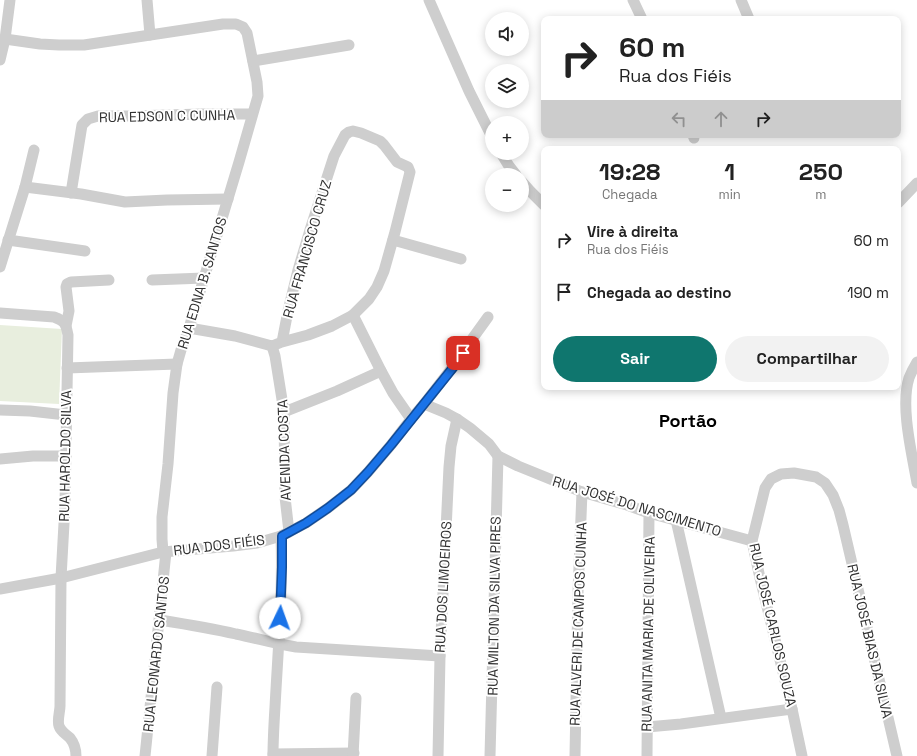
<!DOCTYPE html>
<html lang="pt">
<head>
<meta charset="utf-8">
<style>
	:root { --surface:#fff; --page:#f2f2f2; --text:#222; --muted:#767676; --accent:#0f766e }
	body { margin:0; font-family:"Space Grotesk",sans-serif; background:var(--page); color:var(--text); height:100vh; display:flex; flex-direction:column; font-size:15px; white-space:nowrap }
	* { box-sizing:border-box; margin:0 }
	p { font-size:13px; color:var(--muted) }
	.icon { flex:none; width:22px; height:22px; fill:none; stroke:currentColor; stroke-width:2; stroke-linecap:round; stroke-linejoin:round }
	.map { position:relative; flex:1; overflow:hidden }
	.drawer { position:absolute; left:541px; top:146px; width:360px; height:244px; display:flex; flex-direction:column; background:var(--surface); border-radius:8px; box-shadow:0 2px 10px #0003 }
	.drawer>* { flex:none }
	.banner { position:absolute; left:541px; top:16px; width:360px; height:122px; border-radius:8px; box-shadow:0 2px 10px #0003; background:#fff; color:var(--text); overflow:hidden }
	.buttons { position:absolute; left:485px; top:12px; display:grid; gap:8px }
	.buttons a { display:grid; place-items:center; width:44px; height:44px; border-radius:50%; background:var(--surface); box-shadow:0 2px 10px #0003; font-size:20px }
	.pin { position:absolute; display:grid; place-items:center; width:34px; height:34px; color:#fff; margin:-17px; border-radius:8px; box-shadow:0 2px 6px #0006 }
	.me { position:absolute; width:44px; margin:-22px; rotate:3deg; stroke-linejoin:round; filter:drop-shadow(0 0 3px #0008) }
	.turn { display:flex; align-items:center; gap:14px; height:84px; padding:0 12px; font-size:18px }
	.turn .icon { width:52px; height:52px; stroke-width:2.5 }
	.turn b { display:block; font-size:28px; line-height:34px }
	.lanes { display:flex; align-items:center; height:38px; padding:0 12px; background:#0003; justify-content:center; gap:20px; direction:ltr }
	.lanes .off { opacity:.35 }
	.eta { display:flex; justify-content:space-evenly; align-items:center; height:68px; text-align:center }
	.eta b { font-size:24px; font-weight:700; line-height:28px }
	.primary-button { display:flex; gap:8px; margin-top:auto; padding:8px 12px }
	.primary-button a { flex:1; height:46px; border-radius:24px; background:var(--accent); color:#fff; font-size:16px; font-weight:700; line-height:46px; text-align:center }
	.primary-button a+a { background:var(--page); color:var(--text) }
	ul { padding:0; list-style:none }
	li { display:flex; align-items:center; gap:12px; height:52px; padding:0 12px }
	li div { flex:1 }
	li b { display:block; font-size:15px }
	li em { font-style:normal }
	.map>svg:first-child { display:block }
</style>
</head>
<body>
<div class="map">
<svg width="917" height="756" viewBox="0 0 917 756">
	<rect width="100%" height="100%" fill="#fff"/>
	<path fill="#e8eede" d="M0 325 62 329 59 404 0 401Z"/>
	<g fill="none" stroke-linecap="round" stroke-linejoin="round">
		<g stroke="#cecece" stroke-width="11">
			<path d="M147 0 150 35"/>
			<path d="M429 0 469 91 492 137"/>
			<path d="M633 0 642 19"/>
			<path d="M741 0 749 19"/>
			<path d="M5 39 40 44 59 45H84L223 24H236L243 27 247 33 257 82 258 96 239 162 189 328 181 350 177 364 173 393 168 464 162 517V539L163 552"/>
			<path d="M0 60 5 39 10 0"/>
			<path d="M253 61 349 45"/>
			<path d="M693 135 694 138"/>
			<path d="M501 153 509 166 516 175"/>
			<path d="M522 182 530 191 544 205"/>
			<path d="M25 187 81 194 125 202 167 200 228 199"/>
			<path d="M71 193 82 125 88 119 98 116H131L202 114H252"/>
			<path d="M898 203 917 183"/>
			<path d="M8 240 85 251"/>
			<path d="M393 240 461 259"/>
			<path d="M0 267 25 187 34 150"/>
			<path d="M152 280 204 278"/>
			<path d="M0 313 54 317C65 321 66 324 68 335L65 505 61 578 60 706C60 712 57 720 59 726 61 732 66 734 70 738 74 743 76 750 76 756"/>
			<path d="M353 315 381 371 393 393 411 419"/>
			<path d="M66 326 69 311 66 287 67 284 71 282 109 280"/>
			<path d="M189 328 235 336 272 346"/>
			<path d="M272 346 282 342 308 335 332 326 353 315 369 299 377 287 384 271 395 232 410 172 408 167 397 162 384 145 380 141 361 133 353 131 349 132 345 135 334 156 310 230 298 270 288 311 282 342"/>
			<path d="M272 346 275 356 284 412 285 497 289 532"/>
			<path d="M917 362C914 367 911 373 909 378 900 406 912 454 917 483"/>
			<path d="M67 368 177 364"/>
			<path d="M424 404 446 413 457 419 470 428 489 444 498 456 518 466 582 492 627 505 649 513 752 541"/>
			<path d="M0 410 30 411 66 415"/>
			<path d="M284 412 337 391 381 371"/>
			<path d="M0 459 33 456H66"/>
			<path d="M676 520 721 718"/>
			<path d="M0 589 61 578 163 552 233 546 257 543 281 536 289 532 306 523 328 508 351 490 368 472 391 445 411 419 424 404 455 364 470 342 488 317"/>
			<path d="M160 620C185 624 210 628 236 634 256 638 276 644 296 647L440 656"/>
			<path d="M647 727 681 724 792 709"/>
			<path d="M273 754 354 753"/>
			<path d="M145 756 166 552"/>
			<path d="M212 756 217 687"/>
			<path d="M273 756C273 740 274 723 275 707 278 650 283 593 281 536"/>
			<path d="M353 756 356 698"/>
			<path d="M438 756 440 656 449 467 451 446 457 419"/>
			<path d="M490 756 498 456"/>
			<path d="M575 756 578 592 582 492"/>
			<path d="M647 756 649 513"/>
			<path d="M802 756 792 709 760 578 752 541 765 488 771 479 781 474 794 473 816 477 825 483 833 495 839 510 843 525 897 756"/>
		</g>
	</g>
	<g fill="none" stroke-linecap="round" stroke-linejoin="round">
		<defs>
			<path id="route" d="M280 618 282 567V536L306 523 328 508 351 490 368 472 391 445 456 364 463 353"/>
		</defs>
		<use href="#route" stroke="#114b97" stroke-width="10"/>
		<use href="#route" stroke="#1a73e8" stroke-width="7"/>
	</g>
	<g text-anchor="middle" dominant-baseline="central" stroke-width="4" stroke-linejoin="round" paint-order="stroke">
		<g font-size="14" fill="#313131" stroke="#fff">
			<text transform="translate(167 116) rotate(-1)">RUA EDSON C CUNHA</text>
			<text transform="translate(307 249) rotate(-74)">RUA FRANCISCO CRUZ</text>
			<text transform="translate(202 283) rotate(-73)">RUA EDNA B. SANTOS</text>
			<text transform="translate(284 450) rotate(-92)">AVENIDA COSTA</text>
			<text transform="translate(65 456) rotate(-89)">RUA HAROLDO SILVA</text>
			<text transform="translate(637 506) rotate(17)">RUA JOSÉ DO NASCIMENTO</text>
			<text transform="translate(219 545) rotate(-7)">RUA DOS FIÉIS</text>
			<text transform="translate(443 587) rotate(-87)">RUA DOS LIMOEIROS</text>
			<text transform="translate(494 606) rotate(-89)">RUA MILTON DA SILVA PIRES</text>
			<text transform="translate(578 624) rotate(-88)">RUA ALVERI DE CAMPOS CUNHA</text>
			<text transform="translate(773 625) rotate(77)">RUA JOSÉ CARLOS SOUZA</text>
			<text transform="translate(648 634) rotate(-89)">RUA ANITA MARIA DE OLIVEIRA</text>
			<text transform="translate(870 641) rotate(77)">RUA JOSÉ BIAS DA SILVA</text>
			<text transform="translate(156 654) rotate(-84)">RUA LEONARDO SANTOS</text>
		</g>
		<g font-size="18" font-weight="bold" fill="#000" stroke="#fff">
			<text x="688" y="420">Portão</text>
		</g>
	</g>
</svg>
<div class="buttons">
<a><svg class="icon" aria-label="sound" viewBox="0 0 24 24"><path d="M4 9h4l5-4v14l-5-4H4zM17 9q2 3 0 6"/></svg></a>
<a><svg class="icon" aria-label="layers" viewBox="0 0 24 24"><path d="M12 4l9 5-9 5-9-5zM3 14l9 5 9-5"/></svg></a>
<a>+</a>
<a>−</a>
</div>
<div class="pin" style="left:463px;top:353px;background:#d93025"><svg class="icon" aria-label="arrive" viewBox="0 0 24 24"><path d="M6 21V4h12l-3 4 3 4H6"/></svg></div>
<svg class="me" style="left:280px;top:618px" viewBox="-20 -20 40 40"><circle r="19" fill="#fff"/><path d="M0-13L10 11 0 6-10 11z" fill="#1a73e8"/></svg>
<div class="banner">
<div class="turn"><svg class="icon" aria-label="right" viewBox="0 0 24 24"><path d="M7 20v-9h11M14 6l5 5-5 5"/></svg><div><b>60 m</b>Rua dos Fiéis</div></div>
<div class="lanes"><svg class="icon off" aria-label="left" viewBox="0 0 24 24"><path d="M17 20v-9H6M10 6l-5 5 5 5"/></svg><svg class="icon off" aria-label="ahead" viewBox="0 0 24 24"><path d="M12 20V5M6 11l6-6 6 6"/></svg><svg class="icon" aria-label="right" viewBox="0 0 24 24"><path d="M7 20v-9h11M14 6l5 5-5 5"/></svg></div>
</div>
<section class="drawer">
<div class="eta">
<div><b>19:28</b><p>Chegada</p></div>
<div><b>1</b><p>min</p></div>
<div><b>250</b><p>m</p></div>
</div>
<ul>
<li><svg class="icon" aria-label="right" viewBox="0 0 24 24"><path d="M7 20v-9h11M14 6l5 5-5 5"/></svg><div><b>Vire à direita</b><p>Rua dos Fiéis</p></div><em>60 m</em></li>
<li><svg class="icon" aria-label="arrive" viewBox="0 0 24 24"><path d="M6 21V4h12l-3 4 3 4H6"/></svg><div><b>Chegada ao destino</b></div><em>190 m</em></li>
</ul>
<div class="primary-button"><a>Sair</a><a>Compartilhar</a></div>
</section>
</div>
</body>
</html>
